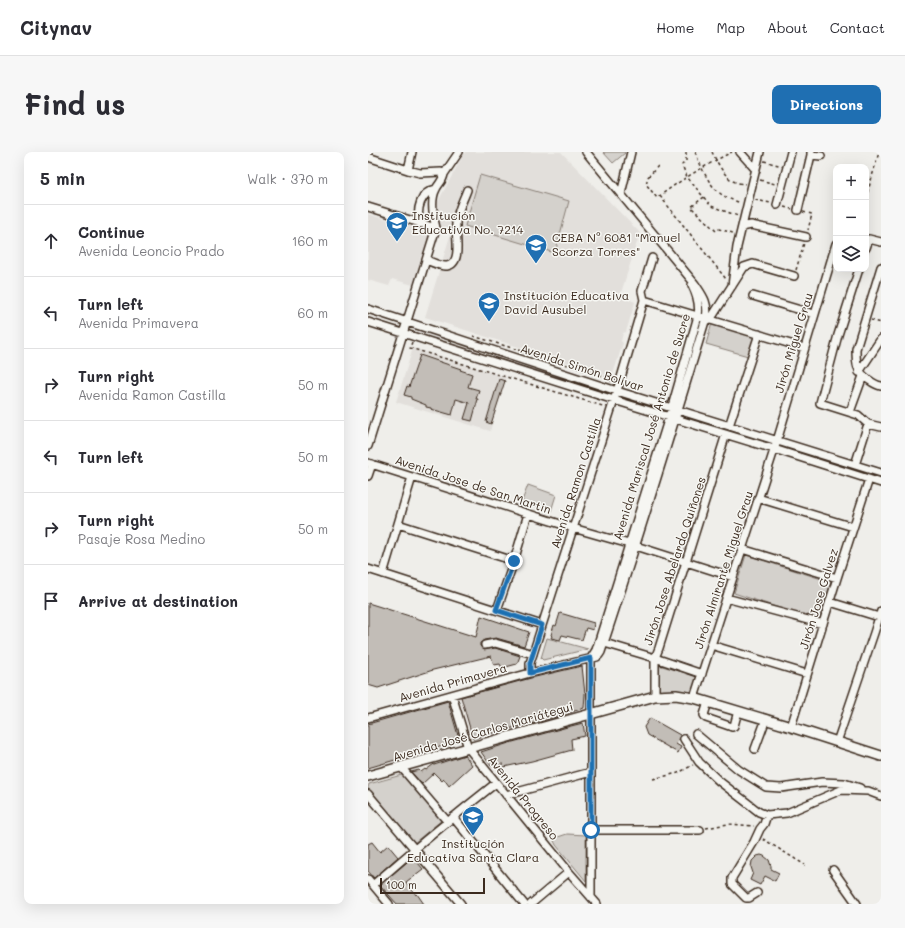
<!DOCTYPE html>
<meta charset="utf-8">
<style>
body{margin:0;font-family:Mali,sans-serif;background:#f7f7f7;color:#2b2b33}
.controls{position:absolute;right:12px;top:12px;display:grid;overflow:hidden;border-radius:8px;box-shadow:0 4px 16px #0002}
.controls button{width:36px;height:36px;display:grid;place-items:center;padding:0;border:0;border-bottom:1px solid #e1e1e2;background:#fff;color:#2b2b33;font:20px sans-serif}
.scale{position:absolute;left:12px;bottom:10px;width:105px;box-sizing:border-box;padding-left:4px;border:2px solid #3b2a1e;border-top:0;font-size:11px;line-height:14px;white-space:nowrap;color:#3b2a1e;-webkit-text-stroke:3px #f6f6f2;paint-order:stroke}
.stop{position:absolute;width:12px;height:12px;margin:-9px;border:3px solid #1f6fb2;border-radius:50%;background:#fff}
.stop.end{background:#1f6fb2;border-color:#fff;box-shadow:0 1px 4px #0008}
.list{margin:0;padding:0;list-style:none}
h2{display:flex;justify-content:space-between;align-items:center;height:52px;margin:0;padding:0 16px;font-size:17px}
h2 small{font-size:13px;font-weight:400;color:#7c7c81}
.list li{display:grid;grid-template-columns:26px 1fr auto;gap:12px;align-items:center;box-sizing:border-box;height:72px;padding:0 16px;border-top:1px solid #e1e1e2}
.list b{display:block;font-size:15px;white-space:nowrap}
.list p{margin:0;font-size:13px;white-space:nowrap;color:#7c7c81}
.list em{font-size:13px;font-style:normal;color:#7c7c81}
.icon{flex:none;width:22px;height:22px;fill:none;stroke:currentColor;stroke-width:2;stroke-linecap:round;stroke-linejoin:round}
.map{position:relative;flex:none;width:513px;height:752px;overflow:hidden;border-radius:8px}
header{display:flex;align-items:center;gap:24px;box-sizing:border-box;height:56px;padding:0 20px;background:#fff;border-bottom:1px solid #e1e1e2}
header strong{font-size:19px}
nav{display:flex;gap:22px;margin-inline-start:auto;font-size:14px}
.intro{display:flex;align-items:center;justify-content:space-between;box-sizing:border-box;height:96px;padding:0 24px}
h1{margin:0;font-size:28px}
.button{padding:10px 18px;border-radius:8px;background:#1f6fb2;color:#fff;font-size:14px;font-weight:700}
main{display:flex;gap:24px;padding:0 24px}
aside{flex:1;background:#fff;border-radius:8px;box-shadow:0 4px 16px #0002}
.map>svg:first-child{display:block}
</style>
<header>
<strong>Citynav</strong>
<nav><a>Home</a><a>Map</a><a>About</a><a>Contact</a></nav>
</header>
<div class="intro"><h1>Find us</h1><a class="button">Directions</a></div>
<main>
<aside>
<h2>5 min<small>Walk · 370 m</small></h2>
<ul class="list">
<li><svg class="icon" aria-label="ahead" viewBox="0 0 24 24"><path d="M12 20V5M6 11l6-6 6 6"/></svg><div><b>Continue</b><p>Avenida Leoncio Prado</p></div><em>160 m</em></li>
<li><svg class="icon" aria-label="left" viewBox="0 0 24 24"><path d="M17 20v-9H6M10 6l-5 5 5 5"/></svg><div><b>Turn left</b><p>Avenida Primavera</p></div><em>60 m</em></li>
<li><svg class="icon" aria-label="right" viewBox="0 0 24 24"><path d="M7 20v-9h11M14 6l5 5-5 5"/></svg><div><b>Turn right</b><p>Avenida Ramon Castilla</p></div><em>50 m</em></li>
<li><svg class="icon" aria-label="left" viewBox="0 0 24 24"><path d="M17 20v-9H6M10 6l-5 5 5 5"/></svg><div><b>Turn left</b></div><em>50 m</em></li>
<li><svg class="icon" aria-label="right" viewBox="0 0 24 24"><path d="M7 20v-9h11M14 6l5 5-5 5"/></svg><div><b>Turn right</b><p>Pasaje Rosa Medino</p></div><em>50 m</em></li>
<li><svg class="icon" aria-label="arrive" viewBox="0 0 24 24"><path d="M6 21V4h12l-3 4 3 4H6"/></svg><div><b>Arrive at destination</b></div></li>
</ul>
</aside>
<div class="map">
<svg width="513" height="752" viewBox="0 0 513 752">
<rect width="100%" height="100%" fill="#efeeea"/>
<filter id="ink" filterUnits="userSpaceOnUse"><feTurbulence type="fractalNoise" baseFrequency=".025" numOctaves="2"/><feDisplacementMap in="SourceGraphic" scale="8" xChannelSelector="R" yChannelSelector="G"/><feConvolveMatrix kernelMatrix="1 2 1 2 8 2 1 2 1" color-interpolation-filters="sRGB"/></filter>
<g filter="url(#ink)">
<!-- built -->
<path fill="#e2dfdb" d="M97,0H193L272,81L252,144L267,150L258,180L255,181L253,189L255,191L244,225L57,165L83,81L73,78L67,55Z
M0,62L62,80L55,103L53,104L52,110L45,133L24,127L21,134L0,128Z
M45,196L138,225L122,279L28,250Z"/>
<!-- green -->
<path fill="#d4d1cc" stroke="#887e75" d="M235,0H256L257,1L245,11Z
M112,23L201,49L187,101L97,74Z
M344,171L386,184L380,204L338,192Z
M160,333L188,343L183,359L154,349Z
M378,403L463,430L451,469L366,441Z
M179,486L220,497L175,508L173,506Z
M291,514H294L328,524L329,529L325,540H291L289,517Z
M37,622L75,667L46,691L0,636L1,632Z
M199,682L218,683V729L188,693L186,689L187,686Z"/>
<!-- building -->
<path fill="#c2bdb7" stroke="#3b2a1e" d="M52,203L93,217L92,218L104,222L100,235L111,238L108,247H110L104,269L96,267L101,251L88,247L84,263L63,257V256L58,255V253L43,247V245L36,243L39,234L41,235Z
M131,227L137,229L123,272L118,270Z
M0,451L108,485L113,464L161,480L156,494L128,486L116,488L112,491V494L116,498L127,496L152,504L149,512L134,516L132,512L126,513L123,504L65,518L10,536L0,533Z
M192,461L226,471L225,478L218,476L214,488L194,483L192,488L183,486L184,484L183,483L186,473L188,474Z
M214,514L217,542L216,556L172,570L135,578L105,587L93,545L163,526Z
M80,549L91,587L88,590L0,616V572Z
M282,566L312,583L308,592L313,595L310,601L279,583L276,575Z
M215,571L217,584L203,587L204,598L164,609L136,615L135,612L123,614L113,600L141,591L203,574Z
M97,603L104,613L81,634L76,627L74,629L66,621L54,632L43,620L51,618L53,620L57,617L58,618L66,612V613Z
M4,690L12,700L20,693L30,705L6,726L0,719V692Z
M393,703L396,704L401,708L403,714V717L411,721L407,729L397,724L392,733L382,728L385,721L383,715L384,709L389,704Z
M45,705L55,717L38,730L48,743L49,742L56,752H29L12,733Z"/>
<g fill="none" stroke-linecap="round" stroke-linejoin="round">
<!-- minor casing -->
<g stroke="#3b2a1e" stroke-width="10">
<path id="minor" d="M372,0L388,18
M443,0V3L453,4
M0,5L40,18L52,21L73,20L76,22C75,29 71,31 68,37C62,48 65,64 68,76L0,294
M40,18L44,0
M76,22L91,0
M253,42L263,0
M409,53L423,0
M0,55L68,76
M430,58L443,3
M52,72C48,58 52,40 68,37
M374,75L383,73L438,85
M498,96L501,87L513,90
M58,108C64,110 73,115 79,114C95,112 87,82 88,71C89,59 95,49 99,38
M513,115L488,197C488,212 488,219 501,228C505,231 508,233 513,234
M491,117L470,183L452,251L490,263L500,272L513,275
M364,134L369,95L392,0
M385,144L446,162
M276,148L436,196
M0,157L249,239L513,321
M342,168L376,115L385,112L426,124
M0,170L246,248L406,297L513,331
M491,220L513,187
M482,260L495,224
M361,274L391,182
M0,311L205,376L268,394L365,425
M487,313L500,272
M0,324L4,312
M390,346L485,375
M30,372L146,409
M374,397L469,426
M0,417L174,473
M15,422L44,325
M358,446L455,472
M462,450L511,465
M129,458L146,409L160,362
M233,490L287,506L334,522
M117,493L127,491L165,502
M343,493L439,522
M223,506L228,498L301,265L330,164C332,153 329,143 324,133
M162,521V511L249,239L276,148L274,139L284,106
M84,543L100,596L201,720L229,752
M287,544V506L291,496L358,282
M326,546L409,289L468,92
M340,550L336,563L338,566L364,575L366,574L370,559
M0,566L162,521L229,505L231,503L233,500C270,389 304,278 338,166C341,151 335,144 327,132L218,0
M423,575L469,426L501,327
M328,582L371,618L398,635L413,636L454,630L476,631L492,636
M316,587L331,610L351,629L391,660L399,663L419,661L473,638L500,639L513,644
M469,590L506,481L513,459
M387,597L398,567
M33,615L79,669
M0,642L93,752
M138,643L223,620
M85,665L156,752
M223,678H332
M465,718L489,752
M0,727L21,752
M5,733C45,698 86,664 128,631
M389,741L381,746H378L364,732V726L386,690L392,677L396,672L399,663
M223,745V506
M163,752L201,720"/>
</g>
<!-- major casing -->
<g stroke="#3b2a1e" stroke-width="12">
<path id="major" d="M0,624L287,544L308,543L326,546L423,575L513,604"/>
</g>
<!-- path -->
<path stroke="#3b2a1e" stroke-width="1.5" stroke-dasharray="3 3" stroke-linecap="butt" d="M318,0V9L314,13L319,25L343,54L370,64
M327,0C334,16 340,34 356,44C361,47 367,49 373,51
M344,0C349,10 356,24 365,29C369,31 374,32 378,32
M396,9L414,14
M290,14L280,25L278,32L289,46C312,28 338,13 364,0
M392,28L407,32
M292,44L358,127
M336,45L323,55L348,79L351,77L365,81
M498,46L511,0
M387,48L403,51
M416,55L424,57
M435,60L444,62L440,78
M428,118L436,91
M503,168L513,171
M105,184L242,226L243,229L244,230
M44,190L42,196L238,255
M285,627L310,621L325,613
M338,676L360,672L386,674
M395,687L437,713"/>
<!-- minor -->
<use href="#minor" stroke="#f6f6f2" stroke-width="7"/>
<!-- major -->
<use href="#major" stroke="#f6f6f2" stroke-width="9"/>
</g>
</g>
<g fill="none" stroke-linecap="round" stroke-linejoin="round" filter="url(#ink)">
<!-- route -->
<path stroke="#1f6fb2" stroke-width="5" d="M146,409L128,458L174,473L162,511V521L223,506V678"/>
</g>
<!-- icons -->
<defs>
<g id="school-pin" transform="scale(1.15)"><path d="M0 17L-7.5 6A9.5 9.5 0 1 1 7.5 6Z" fill="#1f6fb2" stroke="#f6f6f2"/><path d="M0-5L7-2L0 1L-7-2ZM-4 1L0 2.5L4 1V4Q0 6-4 4Z" fill="#fff"/></g>
</defs>
<g fill-rule="evenodd">
<use href="#school-pin" x="29" y="71"/>
<use href="#school-pin" x="168" y="93"/>
<use href="#school-pin" x="121" y="151"/>
<use href="#school-pin" x="105" y="665"/>
</g>
<g text-anchor="middle" stroke-width="3" stroke-linejoin="round" paint-order="stroke">
<!-- poi labels -->
<g font-size="12" fill="#3b2a1e" stroke="#f6f6f2" text-anchor="start">
<text x="44" y="68">Institución<tspan x="44" dy="14">Educativa No. 7214</tspan></text>
<text x="184" y="90">CEBA N° 6081 "Manuel<tspan x="184" dy="14">Scorza Torres"</tspan></text>
<text x="136" y="148">Institución Educativa<tspan x="136" dy="14">David Ausubel</tspan></text>
<text x="105" y="696" text-anchor="middle">Institución<tspan x="105" dy="14">Educativa Santa Clara</tspan></text>
</g>
<!-- street labels -->
<g font-size="12" fill="#3b2a1e" stroke="#f6f6f2">
<text transform="translate(426 191) rotate(-73)" y="4">Jirón Miguel Grau</text>
<text transform="translate(214 216) rotate(18)" y="4">Avenida Simón Bolívar</text>
<text transform="translate(284 275) rotate(-73)" y="4">Avenida Mariscal José Antonio de Sucre</text>
<text transform="translate(208 331) rotate(-72)" y="4">Avenida Ramon Castilla</text>
<text transform="translate(105 333) rotate(18)" y="4">Avenida Jose de San Martin</text>
<text transform="translate(307 409) rotate(-72)" y="4">Jirón Jose Abelardo Quiñones</text>
<text transform="translate(356 418) rotate(-72)" y="4">Jirón Almirante Miguel Grau</text>
<text transform="translate(451 447) rotate(-73)" y="4">Jirón Jose Galvez</text>
<text transform="translate(85 531) rotate(-16)" y="4">Avenida Primavera</text>
<text transform="translate(115 580) rotate(-16)" y="4">Avenida José Carlos Mariátegui</text>
<text transform="translate(155 646) rotate(51)" y="4">Avenida Progreso</text>
</g>
</g>
</svg>
<div class="controls">
<button>+</button>
<button>−</button>
<button><svg class="icon" aria-label="layers" viewBox="0 0 24 24"><path d="M12 4l9 5-9 5-9-5zM3 14l9 5 9-5"/></svg></button>
</div>
<div class="scale">100 m</div>
<div class="stop" style="left:223px;top:678px"></div>
<div class="stop end" style="left:146px;top:409px"></div>
</div>
</main>
